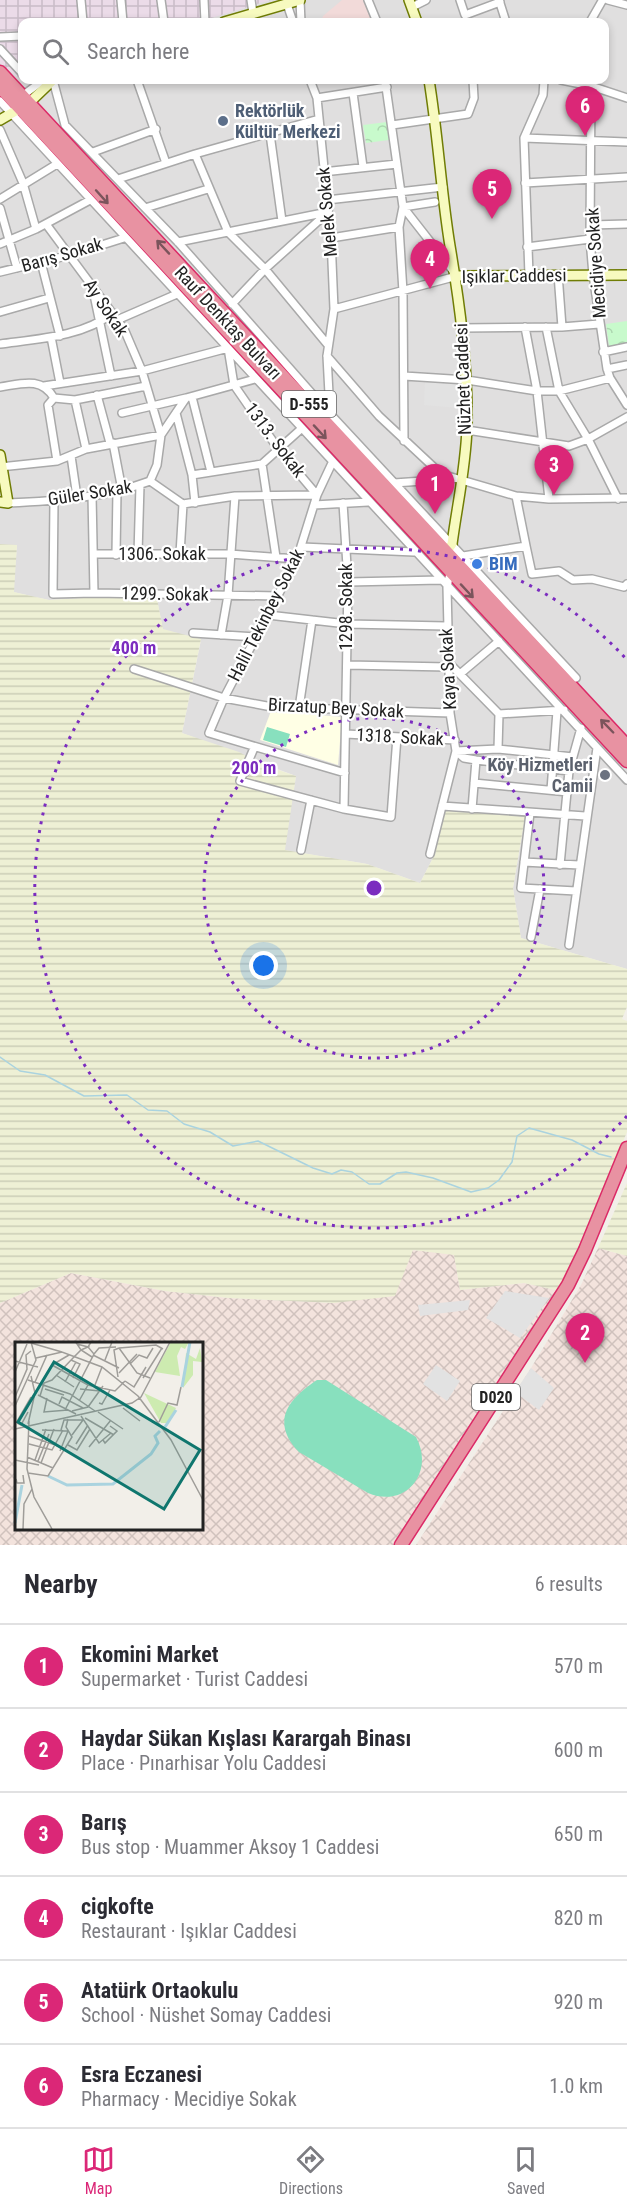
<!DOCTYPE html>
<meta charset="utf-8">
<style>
body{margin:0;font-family:"Roboto Condensed",sans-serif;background:#f2f2f3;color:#2b2b33}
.you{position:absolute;left:264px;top:966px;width:21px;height:21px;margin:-15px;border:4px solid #fff;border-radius:50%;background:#1a73e8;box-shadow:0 0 0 9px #1a73e833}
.badge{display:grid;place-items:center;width:39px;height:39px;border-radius:50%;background:#db2777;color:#fff;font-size:20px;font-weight:700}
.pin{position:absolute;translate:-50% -50px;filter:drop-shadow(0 2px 3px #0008)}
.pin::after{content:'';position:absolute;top:32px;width:21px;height:18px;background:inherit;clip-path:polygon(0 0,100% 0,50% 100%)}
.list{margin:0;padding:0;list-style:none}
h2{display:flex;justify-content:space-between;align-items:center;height:78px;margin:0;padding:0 24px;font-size:26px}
h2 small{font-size:20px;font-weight:400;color:#7c7c81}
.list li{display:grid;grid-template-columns:39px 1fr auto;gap:18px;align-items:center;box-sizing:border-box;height:84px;padding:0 24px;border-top:2px solid #e1e1e2}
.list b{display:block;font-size:22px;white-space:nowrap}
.list p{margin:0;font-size:20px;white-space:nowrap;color:#7c7c81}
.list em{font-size:20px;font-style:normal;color:#7c7c81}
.icon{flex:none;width:33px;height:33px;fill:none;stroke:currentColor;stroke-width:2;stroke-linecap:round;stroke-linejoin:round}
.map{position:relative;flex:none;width:627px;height:1545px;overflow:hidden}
.search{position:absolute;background:#fff;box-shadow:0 3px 9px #0003;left:18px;right:18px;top:18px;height:66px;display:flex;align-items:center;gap:15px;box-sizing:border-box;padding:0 21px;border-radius:12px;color:#7c7c81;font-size:22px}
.sheet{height:582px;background:#fff}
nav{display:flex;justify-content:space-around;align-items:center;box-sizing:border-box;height:84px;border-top:2px solid #e1e1e2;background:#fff;font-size:16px;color:#7c7c81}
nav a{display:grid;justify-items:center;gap:3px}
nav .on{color:#db2777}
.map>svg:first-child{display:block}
</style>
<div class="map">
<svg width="627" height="1545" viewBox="0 0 627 1545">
<defs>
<pattern id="industrial-grid" width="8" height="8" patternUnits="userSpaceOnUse" patternTransform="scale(1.5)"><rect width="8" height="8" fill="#ebdbe8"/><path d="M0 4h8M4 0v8" fill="none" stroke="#c9bcc7"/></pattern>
<pattern id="military-cross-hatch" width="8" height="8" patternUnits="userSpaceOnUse" patternTransform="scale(1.5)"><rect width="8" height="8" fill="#f3e3dd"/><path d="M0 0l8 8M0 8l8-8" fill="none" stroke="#d0c2bd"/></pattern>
<pattern id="farmland-rules" width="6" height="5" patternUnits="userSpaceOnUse" patternTransform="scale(1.5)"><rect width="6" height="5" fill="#eef0d5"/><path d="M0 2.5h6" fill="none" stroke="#ccceb7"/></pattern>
<pattern id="park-crowns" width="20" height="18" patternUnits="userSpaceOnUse" patternTransform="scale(1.5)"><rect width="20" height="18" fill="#c8facc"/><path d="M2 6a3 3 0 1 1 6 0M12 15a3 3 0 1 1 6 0" fill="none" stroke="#acd6af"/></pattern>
</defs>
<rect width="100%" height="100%" fill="#f2efe9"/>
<!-- residential -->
<path fill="#e0dfdf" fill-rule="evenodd" d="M0,0H627V969L521,938L513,888L525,818L442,819L435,854L420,883L367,864L284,850L296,776L182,733L201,640L163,630L156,594L49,600L13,592L17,545L0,544ZM22,22H604V80H22Z"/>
<!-- commercial -->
<path fill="#f2dad9" d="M342,0H363L374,22H321L323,16Z"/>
<!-- industrial -->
<path fill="url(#industrial-grid)" d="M0,0H271L198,22H22V80H38L25,83L0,63Z"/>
<!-- education -->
<path fill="#ffffe5" d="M271,711L342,717L338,765L260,740Z"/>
<!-- military -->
<path fill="url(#military-cross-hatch)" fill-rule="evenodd" d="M598,1248L627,1256V1545H416L531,1368L581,1285Z
M412,1250L454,1254L460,1290L524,1283L560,1291L395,1545H0V1303L71,1273L165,1291L229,1298L334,1303ZM16,1344H201V1528H16Z"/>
<!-- farmland -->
<path fill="url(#farmland-rules)" d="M0,544L17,545L14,592L49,600L156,594L163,629L201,639L182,733L239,752L261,764L296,776L285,850L367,864L420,883L435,854L445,806L525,817L513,888L521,938L627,969V1007L622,1019L627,1021V1132L560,1291L524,1283L460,1290L454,1255L413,1250L395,1296L334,1303L229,1298L165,1291L71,1273L0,1303Z
M627,1183V1256L598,1248Z"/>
<!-- park -->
<path fill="url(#park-crowns)" d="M387,122L389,140L366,143L363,125Z
M627,321V343L609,346L606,324Z"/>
<!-- pitch -->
<path fill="#88e0be" d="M267,727L290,734L286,747L263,740Z
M317,1380H326L416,1437C435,1472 406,1509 368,1493L299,1452C270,1422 288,1399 317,1380Z"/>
<!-- parking -->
<path fill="#e2e2e2" d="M438,189L440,207L411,211L409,193Z
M425,380L460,382V408L424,405Z
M505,1291L549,1298L520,1338L486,1318Z
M470,1300L468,1310L420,1316L418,1305Z
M436,1365L460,1381L447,1401L423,1384Z
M531,1368L554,1388L539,1410L515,1392Z"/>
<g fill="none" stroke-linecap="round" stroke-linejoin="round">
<!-- stream -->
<path stroke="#aad3df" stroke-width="1.5" d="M0,1057L20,1071L45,1075L84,1096L127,1095L148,1110L167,1111L184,1124L210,1132L233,1146L258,1141L313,1168L332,1174L341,1170L352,1172L369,1184H380L397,1173L406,1172L433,1178L471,1192L488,1188L499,1180L512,1162L517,1136L529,1128L572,1140L599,1154L611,1157"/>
<!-- street casing -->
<g stroke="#a9a9a9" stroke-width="10">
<path id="street" d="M81,0L83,22
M121,0L123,22
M161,0L164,22
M204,0L205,22
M251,0L253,13
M300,0L301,22
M368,0L377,22
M460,0L465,15L500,2
M499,0L506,22
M608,0L627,5
M287,4L293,22
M412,7L426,0
M590,22L602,1
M0,37L22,36
M0,49L22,73
M53,80L65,125L178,242L330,414L576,678
M137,80L166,163
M310,80L317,98L331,238L334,309L327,356L330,413
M561,80L591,86L627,98
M591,80L590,239L593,275L607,369L610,378L627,405
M353,93L363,167
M22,96L41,82L53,80
M317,98L387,87
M0,101L627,780
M319,119L195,154L228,232L265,269L328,345
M392,125L468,114L474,98L473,80
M0,130L23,183L36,229
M270,134L282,221
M524,138L627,142
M93,152L156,129
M323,172L397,164
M118,179L195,154
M525,183L627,177
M0,199L57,164
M327,200L443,187
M0,208L17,268
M145,208L208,189
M591,225L627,224
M399,227L403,207L435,202
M331,238L399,227L403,292L404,441
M178,242L328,212
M0,244L36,229L90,200
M527,247L590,239
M41,262L60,336
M0,272L70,255L124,238
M558,274L562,327
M529,275L524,138L543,95L544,80
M93,290L111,376
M232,304L265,269L326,214
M334,309L457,276L403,207L385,80
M0,312L49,298
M117,320L177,294
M525,327L537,391L549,499
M546,327L559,391L588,439L618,499
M462,328L562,327L599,324
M51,337L60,383
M0,344C37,339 82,337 113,313
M603,352L627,347
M327,356L379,416L441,474L516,496L549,499L627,498
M607,369L627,365
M404,376L467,380L537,391H559L610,378
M44,386L142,371L228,348L234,385L279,450L317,495
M0,387C21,384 41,376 54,398L75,400L146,386
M97,395L110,443
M192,397L211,472
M54,398L48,405L57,461
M75,400L86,449
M122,413L186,398
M176,413L192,475L195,503
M467,430L569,446L588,439L627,417
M113,443L122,490
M71,456L77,497
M332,463L317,495L297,559L224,698L209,733L345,773
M262,464L276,557
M0,467L57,461L86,449L161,435L142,371L124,329L46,224
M192,475L262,464L301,429
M150,481L183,504L235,496L317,495
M394,483L452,479
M92,495L94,593
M54,501L53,594L94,593L278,596
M8,503C55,501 105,498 150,481L157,465L161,435L186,398L255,379
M343,503L348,582L344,809
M314,505L368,502
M526,546L532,574L559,571L573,580L592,579L624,587L627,584
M302,547L414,552
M94,554H230L297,559
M138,554L140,485
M180,554L183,504
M116,555L117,491
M463,556L526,546L516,496
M348,582L441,580
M268,615L347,624L446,626
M193,633L257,637
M221,635L228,595L235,496
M447,661L499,714L564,710
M347,665L448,667
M134,669L224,698L272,707L450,713
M460,674L499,641
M299,708L312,620
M346,734L455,740
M254,748L240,781L344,809L391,817L397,737
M498,749L499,714
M456,751L498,749L573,757
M456,751L464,758L476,760L569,771
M474,783L568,792
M551,790L557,711
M442,806L585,816
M472,809L476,760
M530,813L521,888L576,891
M301,850L311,800
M430,854L456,751L450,713L447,587L450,573
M524,862L579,865
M560,865L569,771L581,728
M531,937L540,889
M569,945L597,748"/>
</g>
<!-- secondary casing -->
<g stroke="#707d05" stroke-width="12">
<path id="secondary" d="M409,0L417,22
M224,22L300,0
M429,80C438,135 441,191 450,246C460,306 468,366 467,427C466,466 457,506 452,544L446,552
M0,120L29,103L53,80
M457,276L627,275
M0,455L8,503L0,502"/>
</g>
<!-- highway casing -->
<g stroke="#dc2a67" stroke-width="15">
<path id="highway" d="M0,72L627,746
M0,87L627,761
M401,1545L568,1285L585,1250L627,1148"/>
</g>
<!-- street -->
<use href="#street" stroke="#fff" stroke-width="7"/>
<!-- secondary -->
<use href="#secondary" stroke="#f7fabf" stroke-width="9"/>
<!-- highway -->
<use href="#highway" stroke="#e892a2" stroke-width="12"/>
</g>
<!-- one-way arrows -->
<defs><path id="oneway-shaft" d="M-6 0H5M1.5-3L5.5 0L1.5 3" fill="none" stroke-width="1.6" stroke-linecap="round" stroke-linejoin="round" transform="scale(1.5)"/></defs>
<g stroke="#7b545c">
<use href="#oneway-shaft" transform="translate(102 197) rotate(48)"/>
<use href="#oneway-shaft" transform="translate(163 247) rotate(-133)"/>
<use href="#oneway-shaft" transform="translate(320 432) rotate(47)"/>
<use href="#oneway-shaft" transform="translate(467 591) rotate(47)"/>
<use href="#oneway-shaft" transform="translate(607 726) rotate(-134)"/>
</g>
<!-- distance rings -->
<g fill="none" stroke="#7b2cbf" stroke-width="3" stroke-dasharray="3 6">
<circle cx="374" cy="888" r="170"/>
<path d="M627 1116A340 340 0 1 1 627 660"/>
</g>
<!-- markers -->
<circle fill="#5c6f8a" stroke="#fff" stroke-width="2" cx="223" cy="121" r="6"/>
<circle fill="#3f7fe0" stroke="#fff" stroke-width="2" cx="477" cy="564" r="6"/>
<circle fill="#6b7280" stroke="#fff" stroke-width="2" cx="605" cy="775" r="6"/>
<g text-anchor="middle" stroke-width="4.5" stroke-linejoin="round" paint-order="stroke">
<!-- shield labels -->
<g fill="#fff" stroke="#646464" stroke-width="1.5">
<rect x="282" y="391" width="54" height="26" rx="4.5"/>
<rect x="472" y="1384" width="48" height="26" rx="4.5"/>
</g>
<g font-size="16" font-weight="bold" fill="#222">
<text x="309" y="410">D-555</text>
<text x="496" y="1403">D020</text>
</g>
<!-- service labels -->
<g font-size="18" font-weight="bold" fill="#4e5e75" stroke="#fff" text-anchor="start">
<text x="235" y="117">Rektörlük<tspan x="235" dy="21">Kültür Merkezi</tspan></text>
</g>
<!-- street labels -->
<g font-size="18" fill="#222" stroke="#fff">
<text transform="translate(327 212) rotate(-95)" y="6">Melek Sokak</text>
<text transform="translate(62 255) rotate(-16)" y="6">Barış Sokak</text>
<text transform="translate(596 263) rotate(-94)" y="6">Mecidiye Sokak</text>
<text transform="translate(514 276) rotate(-1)" y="6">Işıklar Caddesi</text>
<text transform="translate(106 308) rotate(56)" y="6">Ay Sokak</text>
<text transform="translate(228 323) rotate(47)" y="6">Rauf Denktaş Bulvarı</text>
<text transform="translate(463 379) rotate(-92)" y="6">Nüzhet Caddesi</text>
<text transform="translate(275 440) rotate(53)" y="6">1313. Sokak</text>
<text transform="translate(90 493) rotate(-9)" y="6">Güler Sokak</text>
<text x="162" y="560">1306. Sokak</text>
<text transform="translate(165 594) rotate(1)" y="6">1299. Sokak</text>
<text transform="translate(346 607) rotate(-90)" y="6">1298. Sokak</text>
<text transform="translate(266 615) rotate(-63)" y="6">Halil Tekinbey Sokak</text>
<text transform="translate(448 669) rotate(-93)" y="6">Kaya Sokak</text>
<text transform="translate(336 708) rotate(3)" y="6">Birzatup Bey Sokak</text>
<text transform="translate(400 737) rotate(3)" y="6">1318. Sokak</text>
</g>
<!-- shop labels -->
<g font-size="18" font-weight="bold" fill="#366cbe" stroke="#fff" text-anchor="start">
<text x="489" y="570">BIM</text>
</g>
<!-- worship labels -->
<g font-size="18" font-weight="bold" fill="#5b616d" stroke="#fff" text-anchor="end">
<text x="593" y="771">Köy Hizmetleri<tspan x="593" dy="21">Camii</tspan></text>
</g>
</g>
<!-- overview -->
<g transform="translate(15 1342)">
<rect width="188" height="188" fill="#f2efe9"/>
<path d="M156,0H174L170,7L166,5L162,14L165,34L140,30ZM185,6L187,20L178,19V33L168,46L171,11L181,17ZM129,51L161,66L150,87L152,81H146Z" fill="#cdebb0"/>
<path fill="none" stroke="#aad3df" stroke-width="3" d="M167,45L175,0M150,85L161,68M33,134L52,143L98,142L136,112L143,101L140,94L145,89M0,181L7,143"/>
<path fill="none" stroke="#9f9d99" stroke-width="1.5" d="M16,1L47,10M104,6L122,31L135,36M104,6L141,3L148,7M79,12L84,6L101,5M78,13L104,26M21,16L47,10L87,25L123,54M56,18L65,22L58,36M90,18L97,0M0,19L23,25M115,22L124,13L132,16L138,6M37,23L73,43L100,49L110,39M37,23L54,13M0,30L12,2M104,31L122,12M41,33L59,45M103,35L99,8L104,6M128,36L147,6M13,38L55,52L80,69M110,39L119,45L131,25M20,40L32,13M50,40L61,20M80,43L87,25M30,47L49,53M65,47L85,49M23,53L61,72M25,54L29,41L37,38L58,16L66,8L73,5L62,2L66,8L77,15M123,54L156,98L188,158M0,55L12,27L11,13L16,9M32,56L29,70L53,68M64,59L73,43M84,61L87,62L95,48M44,62L47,55L68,66M0,64L21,18L16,0M51,66L79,12L73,5L76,0M108,66L125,79M57,69L73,65L88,44M83,70L108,87M66,74L84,101L96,91M70,76L99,93M14,79L12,127L19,155L37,187M144,80L153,61L162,63L166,45M1,81L16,55M2,81L6,83L13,70M13,82L20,51L16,34M0,87L117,61L126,55L155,0M27,88L53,89L45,109M46,88L49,78H68M57,93L68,78M14,94L49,106M88,98L90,101L102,89L95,84M14,102L37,108L48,88M61,102L73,83M53,103L62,108L75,87M74,105L96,78M12,115L38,126M0,118L24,123M20,118L31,87M23,119L34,92M26,121L39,87M13,131L33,134L57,95L51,85L53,77M1,137L2,141H9L8,133M8,187L9,162L17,147"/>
<path fill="#0f766e" fill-opacity="0.15" stroke="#0f766e" stroke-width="3" d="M39,20L185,108L149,167L3,80Z"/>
<rect width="188" height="188" fill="none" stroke="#222" stroke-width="3"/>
</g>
<circle cx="374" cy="888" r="9" fill="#7b2cbf" stroke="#fff" stroke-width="3"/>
<g font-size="18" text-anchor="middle" font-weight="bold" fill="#7b2cbf" stroke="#fff" stroke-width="4.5" stroke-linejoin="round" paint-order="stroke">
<text x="134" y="654">400 m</text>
<text x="254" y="774">200 m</text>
</g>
</svg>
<div class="you"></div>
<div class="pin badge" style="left:435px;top:514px">1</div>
<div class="pin badge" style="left:585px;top:1363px">2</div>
<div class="pin badge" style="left:554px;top:495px">3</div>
<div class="pin badge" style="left:430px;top:289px">4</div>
<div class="pin badge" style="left:492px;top:219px">5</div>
<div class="pin badge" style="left:585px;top:136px">6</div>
<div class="search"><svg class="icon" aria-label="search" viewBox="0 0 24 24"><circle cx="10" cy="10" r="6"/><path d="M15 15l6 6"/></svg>Search here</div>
</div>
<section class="sheet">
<h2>Nearby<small>6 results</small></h2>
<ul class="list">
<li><span class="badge">1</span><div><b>Ekomini Market</b><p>Supermarket · Turist Caddesi</p></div><em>570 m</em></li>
<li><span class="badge">2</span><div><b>Haydar Sükan Kışlası Karargah Binası</b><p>Place · Pınarhisar Yolu Caddesi</p></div><em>600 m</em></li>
<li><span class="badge">3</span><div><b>Barış</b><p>Bus stop · Muammer Aksoy 1 Caddesi</p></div><em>650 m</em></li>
<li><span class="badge">4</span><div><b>cigkofte</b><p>Restaurant · Işıklar Caddesi</p></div><em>820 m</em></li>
<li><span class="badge">5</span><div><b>Atatürk Ortaokulu</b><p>School · Nüshet Somay Caddesi</p></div><em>920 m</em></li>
<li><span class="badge">6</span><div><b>Esra Eczanesi</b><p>Pharmacy · Mecidiye Sokak</p></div><em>1.0 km</em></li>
</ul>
</section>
<nav>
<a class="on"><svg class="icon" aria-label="map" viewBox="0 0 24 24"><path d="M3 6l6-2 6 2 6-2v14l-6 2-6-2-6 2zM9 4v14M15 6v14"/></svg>Map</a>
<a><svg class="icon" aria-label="directions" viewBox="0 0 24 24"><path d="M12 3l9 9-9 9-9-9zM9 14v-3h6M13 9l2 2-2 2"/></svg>Directions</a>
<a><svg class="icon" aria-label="saved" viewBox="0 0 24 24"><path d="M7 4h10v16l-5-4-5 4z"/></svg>Saved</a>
</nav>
